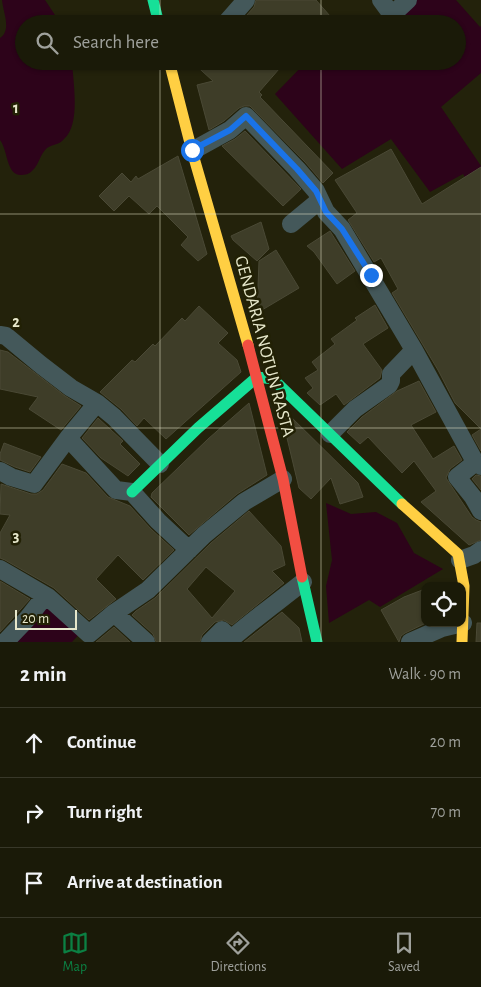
<!DOCTYPE html>
<meta charset="utf-8">
<style>
body{margin:0;font-family:"Alegreya Sans",sans-serif;background:#272716;color:#f1f3f6}
.controls{position:absolute;right:15px;bottom:15px;display:grid;overflow:hidden;border-radius:10px;box-shadow:0 1px 4px #0004}
.controls button{width:45px;height:45px;display:grid;place-items:center;padding:0;border:0;border-bottom:1px solid #383829;background:#1a1a08;color:#f1f3f6;font:25px sans-serif}
.scale{position:absolute;left:15px;bottom:12px;width:62px;box-sizing:border-box;padding-left:5px;border:2px solid #e6e7cb;border-top:0;font-size:14px;line-height:18px;white-space:nowrap;color:#e6e7cb;-webkit-text-stroke:4px #222105;paint-order:stroke}
.stop{position:absolute;width:15px;height:15px;margin:-11px;border:4px solid #1a73e8;border-radius:50%;background:#fff}
.stop.end{background:#1a73e8;border-color:#fff;box-shadow:0 1px 5px #0008}
.list{margin:0;padding:0;list-style:none}
h2{display:flex;justify-content:space-between;align-items:center;height:65px;margin:0;padding:0 20px;font-size:21px}
h2 small{font-size:16px;font-weight:400;color:#9fa19c}
.list li{display:grid;grid-template-columns:32px 1fr auto;gap:15px;align-items:center;box-sizing:border-box;height:70px;padding:0 20px;border-top:1px solid #383829}
.list b{display:block;font-size:19px;white-space:nowrap}
.list em{font-size:16px;font-style:normal;color:#9fa19c}
.icon{flex:none;width:28px;height:28px;fill:none;stroke:currentColor;stroke-width:2;stroke-linecap:round;stroke-linejoin:round}
.map{position:relative;flex:none;width:481px;height:642px;overflow:hidden}
.search{position:absolute;background:#1a1a08;box-shadow:0 1px 4px #0004;left:15px;right:15px;top:15px;height:55px;display:flex;align-items:center;gap:12px;box-sizing:border-box;padding:0 18px;border-radius:28px;color:#9fa19c;font-size:19px}
.sheet{height:275px;background:#1a1a08}
nav{display:flex;justify-content:space-around;align-items:center;box-sizing:border-box;height:70px;border-top:1px solid #383829;background:#1a1a08;font-size:14px;color:#9fa19c}
nav a{display:grid;justify-items:center;gap:2px}
nav .on{color:#0b8043}
.map>svg:first-child{display:block}
</style>
<div class="map">
<svg width="481" height="642" viewBox="0 0 481 642">
<rect width="100%" height="100%" fill="#23220b"/>
<!-- water -->
<path fill="#2d031a" d="M2,0H45L61,24H24V61H72C73,82 81,124 64,139C59,145 53,144 47,148C40,154 39,165 32,171C29,174 25,175 21,175C6,175 8,150 0,140V38C12,30 3,12 2,0Z
M415,0H456L480,27L481,26V73L441,107L481,166V203L463,174L430,192L391,139L342,169L275,94L307,61H457V24H389Z
M326,503L351,514L376,512L397,523L414,553L443,569L380,607L369,600L329,623L326,586L332,560Z
M48,601L82,631L72,642H15Z"/>
<!-- building -->
<path fill="#3e3d28" stroke="#4a4935" fill-rule="evenodd" d="M256,0H316L337,24H239L254,7Z
M191,61H286L259,92L262,95L260,97L333,173L323,183L305,162L250,106H244L239,108L224,121L209,130L197,85L213,81Z
M245,131L301,189L283,206L222,146L235,139Z
M391,149L422,204L481,167V451L472,435L481,429L455,403L438,370L392,293L398,289L381,258L374,262L348,220L357,213L335,180Z
M178,156L207,254L198,261L181,245L188,237L157,206L149,214L129,196L114,211L99,196L122,173L131,182L136,176L138,179Z
M261,222L269,249L257,261L233,240L231,236Z
M330,231L355,271L337,284L314,252L307,246Z
M276,250L299,288L257,313L259,261Z
M375,305L388,328L363,344L382,370L380,378L344,405L336,394L320,405L307,393L313,388L305,378L318,370L312,362L335,344L331,339L357,320L355,318Z
M199,306L228,333L218,343L237,360L241,372L166,439L144,418L137,426L121,409L100,392L132,360L135,362L153,344L155,346L182,318L185,321Z
M0,350L8,352L65,396L81,406L61,430L29,409L38,397L0,389Z
M419,381L436,412L411,425L433,459L454,446L462,460L450,469L446,478L472,517L476,520L481,522V540L469,545L421,502L436,491L414,461L402,473L368,437L360,444L347,432L362,417L397,391Z
M249,403L267,475L237,494L189,535L151,497L152,493L208,439Z
M284,410L358,483L363,497L340,504L331,478L311,499L299,488L281,413Z
M98,418L123,441L120,444L140,464L128,476L101,458L82,438Z
M4,443L41,457L30,472L15,467L0,460V454Z
M62,464L86,473L108,497L130,506L151,529L174,550L143,580L118,555L96,579L116,599L89,620L54,588L5,560L0,558V533L10,515L0,514L1,484L31,494H37L43,490Z
M476,475L481,476V490L472,479Z
M249,511L281,546L285,565L272,571L284,583L232,625L224,620L215,622L202,635L200,642H156L153,634L132,615L136,611L155,598L211,543ZM206,567L235,591L212,618L187,589Z
M0,581L30,599L0,632Z
M425,589V623H426L405,633L401,636L399,642L381,610L404,597Z
M282,612L299,628L302,642H244Z
M477,623H481V642H476Z
M114,627L130,642H96Z"/>
<g fill="none" stroke-linecap="round" stroke-linejoin="round">
<!-- street -->
<path stroke="#44585a" stroke-width="18" d="M381,0L392,15L408,0
M225,24L246,0
M192,151L230,130L246,116L297,169L316,191L326,212L342,229L414,350
M291,224L320,200
M0,335L6,336L41,365L71,388L97,403L114,417L160,464
M330,434L355,409L389,385L391,381V374L414,350L474,460L481,466
M68,438L116,490L132,492L158,521L189,550
M476,462L457,477L473,497L481,511
M0,471L11,477L34,484L68,438L97,403
M460,560L474,555L481,550
M0,569L48,597L89,634L114,613
M5,642L27,619L45,596
M146,642L114,613L148,590L204,535L244,502L283,479
M210,642L222,630L231,639C254,619 279,601 303,582
M410,642L442,628L463,623"/>
<!-- fast -->
<path stroke="#16e098" stroke-width="11" d="M153,0L159,24
M132,492L198,428L257,377L273,379L402,504
M302,577L317,642"/>
<!-- slow -->
<path stroke="#ffcf43" stroke-width="11" d="M169,61L192,151L248,345
M402,504L458,554L464,586L462,642"/>
<!-- jam -->
<path stroke="#f24e42" stroke-width="11" d="M248,345L283,479L302,577"/>
</g>
<g fill="none" stroke-linecap="round" stroke-linejoin="round">
<!-- route -->
<path stroke="#1a73e8" stroke-width="6" d="M192,150L230,130L246,116L297,169L316,191L326,212L342,229L371,275"/>
</g>
<!-- grid -->
<path fill="none" stroke="#e6e7cb" stroke-width="1" stroke-opacity="0.55" d="M160,0V24M321,0V24M160,61V642M321,61V642M0,214H481M0,428H481"/>
<g text-anchor="middle" stroke-width="5" stroke-linejoin="round" paint-order="stroke">
<!-- street labels -->
<g font-size="18" fill="#e6e7cb" stroke="#222105">
<text transform="translate(265 346) rotate(75)" y="6">GENDARIA NOTUN RASTA</text>
</g>
</g>
<g font-size="16" text-anchor="middle" font-weight="bold" fill="#e6e7cb" stroke="#222105" stroke-width="5" stroke-linejoin="round" paint-order="stroke">
<text x="16" y="113">1</text>
<text x="16" y="327">2</text>
<text x="16" y="541">3</text>
</g>
</svg>
<div class="controls">
<button><svg class="icon" aria-label="locate" viewBox="0 0 24 24"><circle cx="12" cy="12" r="6"/><path d="M12 2v4M12 18v4M2 12h4M18 12h4"/></svg></button>
</div>
<div class="scale">20 m</div>
<div class="stop" style="left:192px;top:150px"></div>
<div class="stop end" style="left:371px;top:275px"></div>
<div class="search"><svg class="icon" aria-label="search" viewBox="0 0 24 24"><circle cx="10" cy="10" r="6"/><path d="M15 15l6 6"/></svg>Search here</div>
</div>
<section class="sheet">
<h2>2 min<small>Walk · 90 m</small></h2>
<ul class="list">
<li><svg class="icon" aria-label="ahead" viewBox="0 0 24 24"><path d="M12 20V5M6 11l6-6 6 6"/></svg><div><b>Continue</b></div><em>20 m</em></li>
<li><svg class="icon" aria-label="right" viewBox="0 0 24 24"><path d="M7 20v-9h11M14 6l5 5-5 5"/></svg><div><b>Turn right</b></div><em>70 m</em></li>
<li><svg class="icon" aria-label="arrive" viewBox="0 0 24 24"><path d="M6 21V4h12l-3 4 3 4H6"/></svg><div><b>Arrive at destination</b></div></li>
</ul>
</section>
<nav>
<a class="on"><svg class="icon" aria-label="map" viewBox="0 0 24 24"><path d="M3 6l6-2 6 2 6-2v14l-6 2-6-2-6 2zM9 4v14M15 6v14"/></svg>Map</a>
<a><svg class="icon" aria-label="directions" viewBox="0 0 24 24"><path d="M12 3l9 9-9 9-9-9zM9 14v-3h6M13 9l2 2-2 2"/></svg>Directions</a>
<a><svg class="icon" aria-label="saved" viewBox="0 0 24 24"><path d="M7 4h10v16l-5-4-5 4z"/></svg>Saved</a>
</nav>
